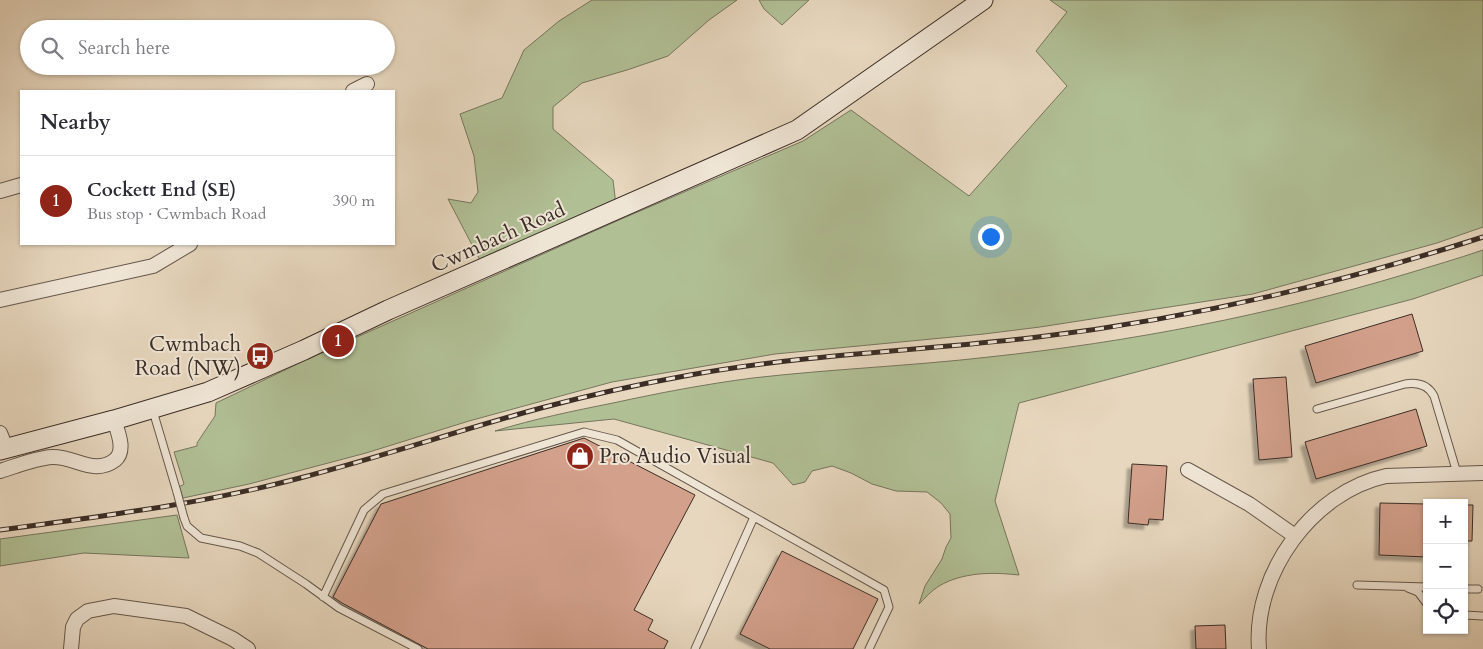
<!DOCTYPE html>
<meta charset="utf-8">
<style>
body{margin:0;font-family:Cardo,serif;background:#f2f2f3;color:#2b2b33}
.controls{position:absolute;right:15px;bottom:15px;display:grid;overflow:hidden;border-radius:0px;box-shadow:0 1px 4px #0004}
.controls button{width:45px;height:45px;display:grid;place-items:center;padding:0;border:0;border-bottom:1px solid #e1e1e2;background:#fff;color:#2b2b33;font:25px sans-serif}
.you{position:absolute;left:990px;top:236px;width:18px;height:18px;margin:-12px;border:4px solid #fff;border-radius:50%;background:#1a73e8;box-shadow:0 0 0 8px #1a73e833}
.badge{display:grid;place-items:center;width:32px;height:32px;border-radius:50%;background:#8f2418;color:#fff;font-size:16px;font-weight:700}
.pin{position:absolute;translate:-50% -50%;border:2px solid #fff;box-shadow:0 1px 5px #0006}
.list{margin:0;padding:0;list-style:none}
h2{display:flex;justify-content:space-between;align-items:center;height:65px;margin:0;padding:0 20px;font-size:21px}
h2 small{font-size:16px;font-weight:400;color:#7c7c81}
.list li{display:grid;grid-template-columns:32px 1fr auto;gap:15px;align-items:center;box-sizing:border-box;height:90px;padding:0 20px;border-top:1px solid #e1e1e2}
.list b{display:block;font-size:19px;white-space:nowrap}
.list p{margin:0;font-size:16px;white-space:nowrap;color:#7c7c81}
.list em{font-size:16px;font-style:normal;color:#7c7c81}
.icon{flex:none;width:28px;height:28px;fill:none;stroke:currentColor;stroke-width:2;stroke-linecap:round;stroke-linejoin:round}
.map{position:relative;flex:none;width:1483px;height:649px;overflow:hidden}
.search{position:absolute;background:#fff;box-shadow:0 1px 4px #0004;left:20px;top:20px;width:375px;height:55px;display:flex;align-items:center;gap:12px;box-sizing:border-box;padding:0 18px;border-radius:28px;color:#7c7c81;font-size:19px}
.panel{position:absolute;background:#fff;box-shadow:0 1px 4px #0004;left:20px;top:90px;width:375px;height:155px;border-radius:0px}
.map>svg:first-child{display:block}
</style>
<div class="map">
<svg width="1483" height="649" viewBox="0 0 1483 649">
<defs>
<filter id="shadow"><feDropShadow dx="-4.5" dy="4.5" stdDeviation="1" flood-color="#0004"/></filter>
</defs>
<rect width="100%" height="100%" fill="#e7d7be"/>
<filter id="stains"><feTurbulence type="fractalNoise" baseFrequency=".004" numOctaves="4"/><feColorMatrix values="0 0 0 0 .2 0 0 0 0 .09 0 0 0 0 .02 0 0 0 .5 -.17"/></filter>
<radialGradient id="worn" r=".72"><stop offset=".6" stop-color="#630" stop-opacity="0"/><stop offset="1" stop-color="#630" stop-opacity=".3"/></radialGradient>
<!-- green -->
<path fill="#b1bf95" stroke="#76765e" d="M592,0H737L709,20L668,56L627,70L582,83L553,107V129L613,180L616,205L482,264L448,199L471,203L478,192L474,156L460,114L502,98L524,50L559,21Z
M759,0H809L782,25L764,9Z
M1050,0H1483V227L1437,243L1253,294L1040,327L984,334L775,354L612,382L469,421L366,453L249,484L183,498L179,487L184,484L174,452L197,446V443L215,416L216,403L308,359L619,220L803,141L851,110L969,196L1067,86L1036,51L1067,12Z
M1483,250V275L1413,299L1019,403L995,501L1019,575C992,572 963,572 939,586C931,591 925,598 919,604L925,586L942,559L946,547L951,538L950,514L941,503L927,492L896,491L872,484L851,473L832,466L812,471L805,482L793,485L773,463L614,419L495,431C534,419 573,411 613,403C659,393 706,384 753,378C831,369 911,366 989,357C1130,342 1270,315 1406,274C1432,266 1457,259 1483,250Z
M177,515L189,558L84,553L0,566V539Z"/>
<!-- building -->
<path fill="#d3a08b" stroke="#3b2d26" filter="url(#shadow)" d="M1412,314L1423,351L1316,383L1305,346Z
M1286,377L1292,457L1259,460L1253,379Z
M1416,409L1427,446L1316,479L1305,442Z
M584,438L695,495L634,610L653,620L648,630L668,641L664,649H428L342,603L333,597L381,504Z
M1132,464L1167,466L1163,520L1149,519L1148,525L1128,523Z
M1380,503L1427,504V557L1379,555Z
M1464,505H1473L1472,541H1464Z
M782,551L878,599L853,649H770L740,634Z
M1225,625L1226,649H1196L1195,626Z"/>
<g fill="none" stroke-linecap="round" stroke-linejoin="round">
<!-- lane casing -->
<g stroke="#66584c" stroke-width="9">
<path id="lane" d="M1317,409L1405,384C1417,382 1428,385 1434,396L1457,473
M153,411L177,492
M184,518L187,526L201,538L240,546L258,553L306,584L339,608L418,649
M1357,585L1427,587
M1408,588L1418,592L1427,604
M1464,589H1478
M323,597L364,510L383,494L584,432L617,440L884,590L889,607L869,649
M1464,615L1483,616
M695,649L754,517"/>
</g>
<!-- street casing -->
<g stroke="#66584c" stroke-width="16">
<path id="street" d="M353,91L367,84
M0,191L21,185
M0,300L153,266L190,244
M0,433L6,448
M1188,470L1249,504L1295,536
M0,471C16,466 36,458 52,457C75,456 94,476 115,460C126,451 118,432 114,420
M71,649L73,627L77,619L88,611L114,606L186,616L233,639L248,649
M1259,649C1253,574 1312,492 1386,476L1483,473"/>
</g>
<!-- secondary casing -->
<g stroke="#3b2d26" stroke-width="21">
<path id="secondary" d="M0,450L114,420L208,392L304,350L388,310L797,130L983,0"/>
</g>
<!-- lane -->
<use href="#lane" stroke="#efe5d5" stroke-width="7"/>
<!-- street -->
<use href="#street" stroke="#efe5d5" stroke-width="14"/>
<!-- secondary -->
<use href="#secondary" stroke="#efe5d5" stroke-width="19"/>
<!-- rail casing -->
<g stroke="#3b2d26" stroke-width="5">
<path id="rail" d="M0,530C43,524 86,519 128,512C186,504 243,493 300,478C381,457 460,430 541,408C590,395 640,384 690,375C805,354 922,351 1038,337C1189,319 1338,284 1483,237"/>
</g>
<!-- rail -->
<use href="#rail" stroke="#efe5d5" stroke-width="3" stroke-dasharray="9" stroke-linecap="butt"/>
<!-- lane-bridge casing -->
<g stroke="#66584c" stroke-width="9" stroke-linecap="butt">
<path id="lane-bridge" d="M177,492L184,518"/>
</g>
<!-- lane-bridge -->
<use href="#lane-bridge" stroke="#efe5d5" stroke-width="7"/>
</g>
<!-- icons -->
<defs>
<g id="bus-disc" transform="scale(1.4375)"><circle r="9.5" fill="#8f2418" stroke="#efe5d5"/><path d="M-5-6H5V4H4V6H2V4H-2V6H-4V4H-5ZM-3.5-4V0h7V-4ZM-3.5 1.2v1.5H-2V1.2ZM2 1.2v1.5H3.5V1.2Z" fill="#fff"/></g>
<g id="shop-disc" transform="scale(1.4375)"><circle r="9.5" fill="#8f2418" stroke="#efe5d5"/><path d="M-5-2.5h2.3a2.7 3.5 0 0 1 5.4 0H5L5.5 6h-11ZM-1.5-2.5h3a1.5 2.3 0 0 0-3 0Z" fill="#fff"/></g>
</defs>
<g fill-rule="evenodd">
<use href="#bus-disc" x="260" y="356"/>
<use href="#shop-disc" x="580" y="456"/>
</g>
<g text-anchor="middle" stroke-width="4" stroke-linejoin="round" paint-order="stroke">
<!-- street labels -->
<g font-size="21" fill="#3b2d26" stroke="#efe5d5">
<text transform="translate(498 237) rotate(-24)" y="7">Cwmbach Road</text>
</g>
<!-- poi labels -->
<g font-size="21" fill="#3b2d26" stroke="#efe5d5" text-anchor="end">
<text x="241" y="351">Cwmbach<tspan x="241" dy="24">Road (NW)</tspan></text>
<text x="599" y="463" text-anchor="start">Pro Audio Visual</text>
</g>
</g>
<rect width="100%" height="100%" filter="url(#stains)"/>
<rect width="100%" height="100%" fill="url(#worn)"/>
</svg>
<div class="controls">
<button>+</button>
<button>−</button>
<button><svg class="icon" aria-label="locate" viewBox="0 0 24 24"><circle cx="12" cy="12" r="6"/><path d="M12 2v4M12 18v4M2 12h4M18 12h4"/></svg></button>
</div>
<div class="you"></div>
<div class="pin badge" style="left:338px;top:341px">1</div>
<div class="search"><svg class="icon" aria-label="search" viewBox="0 0 24 24"><circle cx="10" cy="10" r="6"/><path d="M15 15l6 6"/></svg>Search here</div>
<section class="panel">
<h2>Nearby<small></small></h2>
<ul class="list">
<li><span class="badge">1</span><div><b>Cockett End (SE)</b><p>Bus stop · Cwmbach Road</p></div><em>390 m</em></li>
</ul>
</section>
</div>
